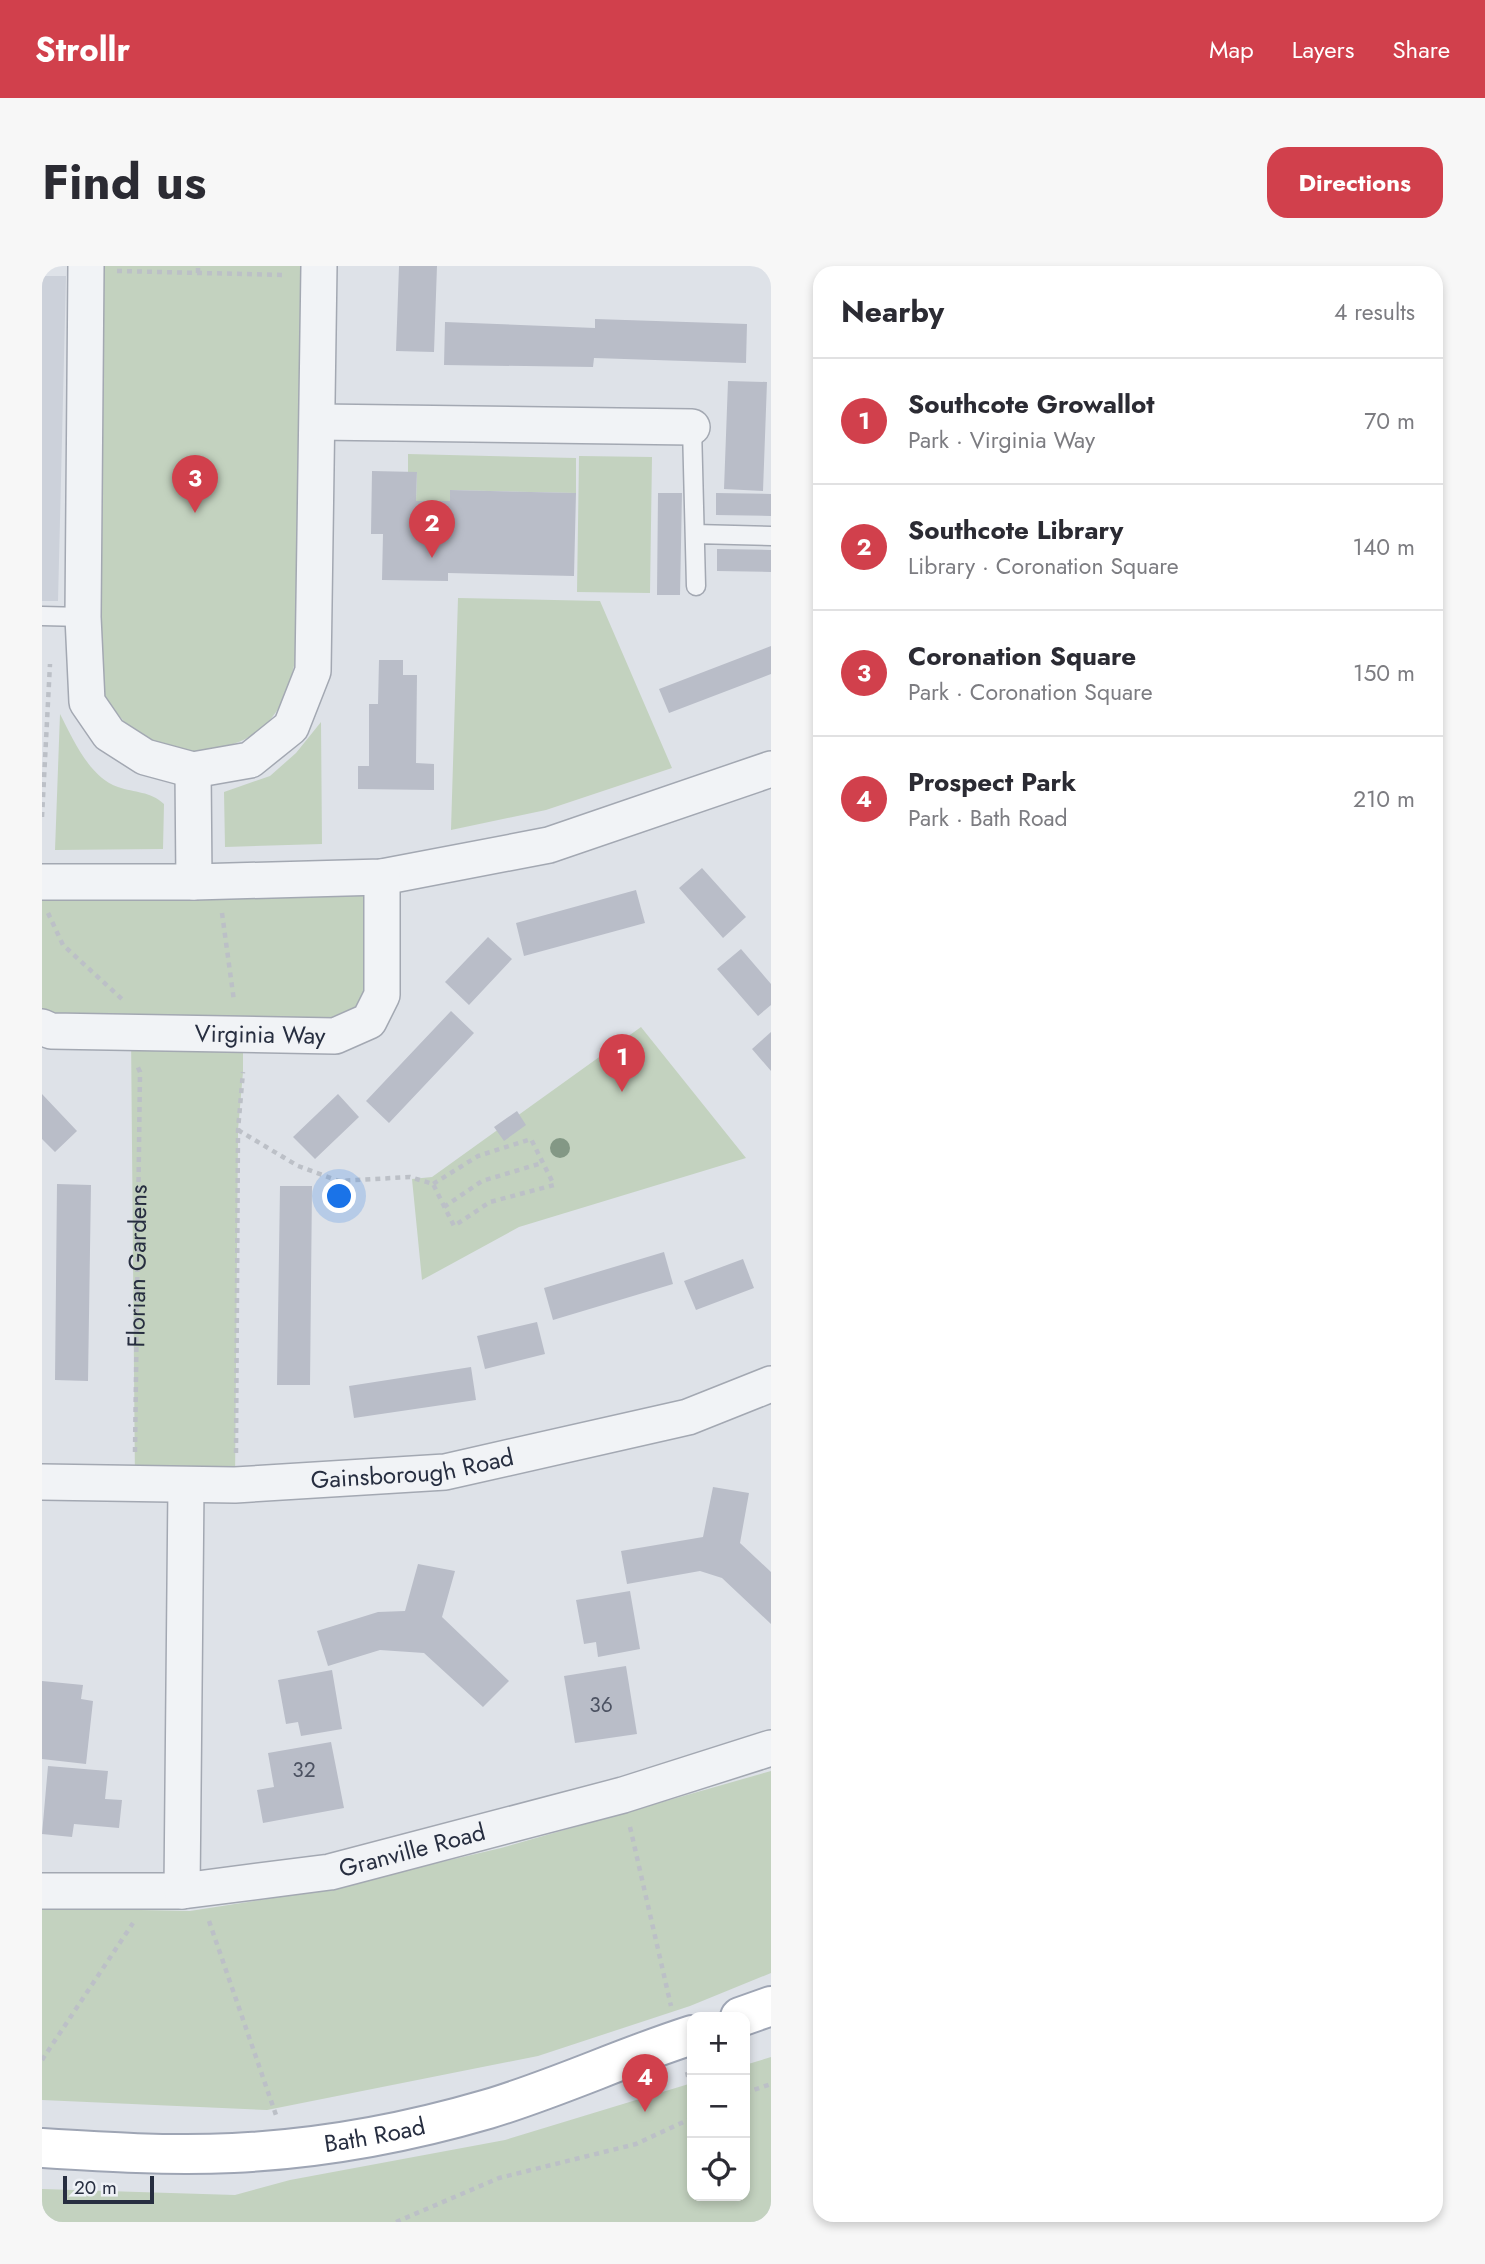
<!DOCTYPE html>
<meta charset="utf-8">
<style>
body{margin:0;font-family:Jost,sans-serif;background:#f7f7f7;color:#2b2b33}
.controls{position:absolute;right:21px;bottom:21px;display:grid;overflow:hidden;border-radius:14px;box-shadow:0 4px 10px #0003}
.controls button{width:63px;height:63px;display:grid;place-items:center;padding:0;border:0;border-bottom:2px solid #e1e1e2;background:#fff;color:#2b2b33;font:35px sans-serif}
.scale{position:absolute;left:21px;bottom:18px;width:91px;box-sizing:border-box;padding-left:7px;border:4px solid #272e40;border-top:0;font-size:19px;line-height:24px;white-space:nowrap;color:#272e40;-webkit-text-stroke:5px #eef1f6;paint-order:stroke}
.you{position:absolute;left:298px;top:931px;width:24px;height:24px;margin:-18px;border:5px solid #fff;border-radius:50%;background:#1a73e8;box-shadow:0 0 0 10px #1a73e833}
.badge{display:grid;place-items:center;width:46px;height:46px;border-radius:50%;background:#d1404c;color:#fff;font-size:23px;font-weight:700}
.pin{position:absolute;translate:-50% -58px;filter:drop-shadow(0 2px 4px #0008)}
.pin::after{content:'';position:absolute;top:37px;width:24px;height:21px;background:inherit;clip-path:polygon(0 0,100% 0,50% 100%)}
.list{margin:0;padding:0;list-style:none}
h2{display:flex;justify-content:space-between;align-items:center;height:91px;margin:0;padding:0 28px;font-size:30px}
h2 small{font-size:23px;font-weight:400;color:#7c7c81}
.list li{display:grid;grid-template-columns:46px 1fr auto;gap:21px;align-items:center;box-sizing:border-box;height:126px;padding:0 28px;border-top:2px solid #e1e1e2}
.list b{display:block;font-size:26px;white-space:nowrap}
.list p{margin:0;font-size:23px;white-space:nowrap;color:#7c7c81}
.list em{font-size:23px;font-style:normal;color:#7c7c81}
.icon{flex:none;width:38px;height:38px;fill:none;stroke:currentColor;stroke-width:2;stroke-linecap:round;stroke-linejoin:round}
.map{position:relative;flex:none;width:729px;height:1956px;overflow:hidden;border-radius:21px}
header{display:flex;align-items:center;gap:42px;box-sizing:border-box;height:98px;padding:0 35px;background:#d1404c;color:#fff}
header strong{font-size:33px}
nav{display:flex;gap:38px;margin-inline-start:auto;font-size:24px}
.intro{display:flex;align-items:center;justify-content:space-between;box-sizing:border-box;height:168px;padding:0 42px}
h1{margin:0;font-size:49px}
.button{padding:18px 32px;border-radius:21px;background:#d1404c;color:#fff;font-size:24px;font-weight:700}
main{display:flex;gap:42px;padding:0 42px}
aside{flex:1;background:#fff;border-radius:21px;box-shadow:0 4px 10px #0003}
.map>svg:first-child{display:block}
</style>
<header>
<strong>Strollr</strong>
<nav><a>Map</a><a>Layers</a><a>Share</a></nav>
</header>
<div class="intro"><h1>Find us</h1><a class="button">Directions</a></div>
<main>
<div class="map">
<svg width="729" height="1956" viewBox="0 0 729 1956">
<rect width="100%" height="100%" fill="#dee2e8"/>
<!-- built -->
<path fill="#ccd1da" d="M0,10H24L16,335H0Z"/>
<!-- green -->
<path fill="#c3d2bf" d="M55,0H259L254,389C245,446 221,477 162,485C148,487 128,486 114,480C91,470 75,448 61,428L52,202Z
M366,188L534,192V227L408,224V235H374L375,206H366Z
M537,190L610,191L608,327L535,326Z
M416,332L558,335L630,502L504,544L409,564Z
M18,448C31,473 47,511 76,521C93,527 108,525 122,538L121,583L13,584Z
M279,456L280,578L183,581L182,526L228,510L254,487Z
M340,611L327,755L201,769V806L196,864L193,1219L93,1217L89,767L0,761V616Z
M599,761L704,892L477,961L380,1014L370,913L390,911Z
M729,1505V1707L648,1740L496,1790L225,1844L0,1834V1642L148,1645L276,1625L459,1582Z
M729,1791V1956H0V1923L193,1929L248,1914L463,1874L650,1817V1930H703V1799Z"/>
<!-- building -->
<path fill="#b9bdc8" d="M357,0H395L392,86L354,85Z
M553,53L705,58L704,97L552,92L551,101L402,99L403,56L553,62Z
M686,115L725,116L721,225L682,223Z
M330,205L375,206L374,235H408V224L534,227L532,310L406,307V315L340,314L341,268H329Z
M616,227H640L638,329H615Z
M674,227L729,228V250L674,249Z
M675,283L729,284V306L675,305Z
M729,380V408L627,447L617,423Z
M337,394H361V409H375L374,497L392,498V524L316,523V500H327V438H336Z
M660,602L704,651L681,672L637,622Z
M594,624L603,657L482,690L474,657Z
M446,671L470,693L427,739L403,716Z
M699,683L729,718V739L716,750L675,703Z
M409,745L432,767L347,857L324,835Z
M729,766V805L710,783Z
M0,828L35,865L13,886L0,873Z
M296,828L317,851L273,893L251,871Z
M475,845L484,859L462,875L452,861Z
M15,918L49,919L46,1115L13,1114Z
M238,920H270L268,1119H235Z
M622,986L631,1018L511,1054L502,1022Z
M701,993L712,1022L654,1044L642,1015Z
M495,1056L503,1088L443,1103L435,1070Z
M429,1101L434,1134L312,1152L307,1120Z
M671,1221L707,1227L698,1277L729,1306V1358L680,1312L658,1305L585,1318L579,1285L661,1271Z
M376,1298L413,1305L400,1351L467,1415L441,1441L382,1387L338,1384L286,1400L275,1365L336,1346L363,1345Z
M588,1325L598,1383L556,1391L554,1376L542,1378L534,1334Z
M584,1400L595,1468L533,1477L522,1410Z
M290,1404L300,1463L259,1470L256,1456L244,1458L236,1414Z
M0,1415L41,1419L39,1433L51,1435L44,1498L0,1493Z
M289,1476L302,1542L221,1557L215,1524L232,1521L226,1487Z
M6,1500L66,1505L63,1533L80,1534L77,1562L32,1558L30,1571L0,1568Z"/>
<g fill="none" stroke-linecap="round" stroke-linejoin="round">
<!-- service casing -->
<g stroke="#a3a8b2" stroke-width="21">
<path id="service" d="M650,161L654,320
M653,268L729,270
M0,350L41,351"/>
</g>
<!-- minor casing -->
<g stroke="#a3a8b2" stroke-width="38">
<g id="minor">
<path d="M44,0L41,351L45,436L67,468L103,491L151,504L208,494L249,461L271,405L277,0"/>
<path d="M276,156L650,161"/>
<path d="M151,504L152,616"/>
<path d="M0,616H152L340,611L507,579L729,503"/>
<path id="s2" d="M0,761L9,765L293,770L327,755L340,729V611"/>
<path id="s3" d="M0,1216L193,1219L403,1206L646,1151L729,1118"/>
<path id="s4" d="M0,1625H140L288,1606L581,1529L729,1482"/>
<path d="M140,1625L144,1220"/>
</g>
</g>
<!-- primary casing -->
<g stroke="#9ea5b4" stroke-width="42">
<g id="primary">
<path d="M698,1751L729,1740"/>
<path id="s5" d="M0,1882C63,1886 127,1890 191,1887C276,1883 364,1867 446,1843C516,1822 581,1791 650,1769"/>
</g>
</g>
<!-- path -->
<g stroke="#bcc0c7" stroke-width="4.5" stroke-dasharray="5 5" stroke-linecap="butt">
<path d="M75,5L244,9"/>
<path d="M156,7V0"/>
<path d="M0,551L8,398"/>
<path d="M6,647L21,679L81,734"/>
<path d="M180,647L192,735"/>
<path d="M196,864L256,900L297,915L368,911L391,918L412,960L448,936L512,919L489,873L436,890L391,918"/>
<path d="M402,941L440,915L500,897"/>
<path id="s1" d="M93,1186L98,806L94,797"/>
<path d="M194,1187L196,864L201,806"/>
<path d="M588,1561L629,1740"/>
<path d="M167,1655L235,1852"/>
<path d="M0,1794L91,1657"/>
<path d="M645,1806L650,1828"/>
<path d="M703,1827L729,1818"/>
<path d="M354,1956L457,1912L594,1878L650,1852"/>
</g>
<!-- service -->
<use href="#service" stroke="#f1f3f6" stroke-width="18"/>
<!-- minor -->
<use href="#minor" stroke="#f1f3f6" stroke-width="35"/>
<!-- primary -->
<use href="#primary" stroke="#fff" stroke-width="38"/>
</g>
<!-- trees -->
<circle fill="#839885" cx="518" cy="882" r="10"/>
<g text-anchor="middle" stroke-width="6" stroke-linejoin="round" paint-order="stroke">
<!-- number labels -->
<g font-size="21" fill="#4c5262">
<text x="559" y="1446">36</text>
<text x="262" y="1511">32</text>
</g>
<!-- street labels -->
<g font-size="24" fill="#272e40" stroke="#eef1f6">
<text dy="8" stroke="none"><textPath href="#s2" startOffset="219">Virginia Way</textPath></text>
<text dy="8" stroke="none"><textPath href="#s1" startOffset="186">Florian Gardens</textPath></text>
<text dy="8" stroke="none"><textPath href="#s3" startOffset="371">Gainsborough Road</textPath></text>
<text dy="8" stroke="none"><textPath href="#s4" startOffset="374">Granville Road</textPath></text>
<text dy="8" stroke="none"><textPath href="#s5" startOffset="334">Bath Road</textPath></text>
</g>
</g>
</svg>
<div class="controls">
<button>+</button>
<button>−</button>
<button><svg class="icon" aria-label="locate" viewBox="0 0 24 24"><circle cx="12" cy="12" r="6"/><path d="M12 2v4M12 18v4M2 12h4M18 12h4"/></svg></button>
</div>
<div class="scale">20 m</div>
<div class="you"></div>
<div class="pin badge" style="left:580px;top:826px">1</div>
<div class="pin badge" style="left:390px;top:292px">2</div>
<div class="pin badge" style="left:153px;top:247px">3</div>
<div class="pin badge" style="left:603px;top:1846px">4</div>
</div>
<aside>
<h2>Nearby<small>4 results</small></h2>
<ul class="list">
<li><span class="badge">1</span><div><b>Southcote Growallot</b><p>Park · Virginia Way</p></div><em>70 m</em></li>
<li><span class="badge">2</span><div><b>Southcote Library</b><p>Library · Coronation Square</p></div><em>140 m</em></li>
<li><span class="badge">3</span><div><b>Coronation Square</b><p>Park · Coronation Square</p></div><em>150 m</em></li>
<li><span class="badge">4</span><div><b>Prospect Park</b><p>Park · Bath Road</p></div><em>210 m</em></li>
</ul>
</aside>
</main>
